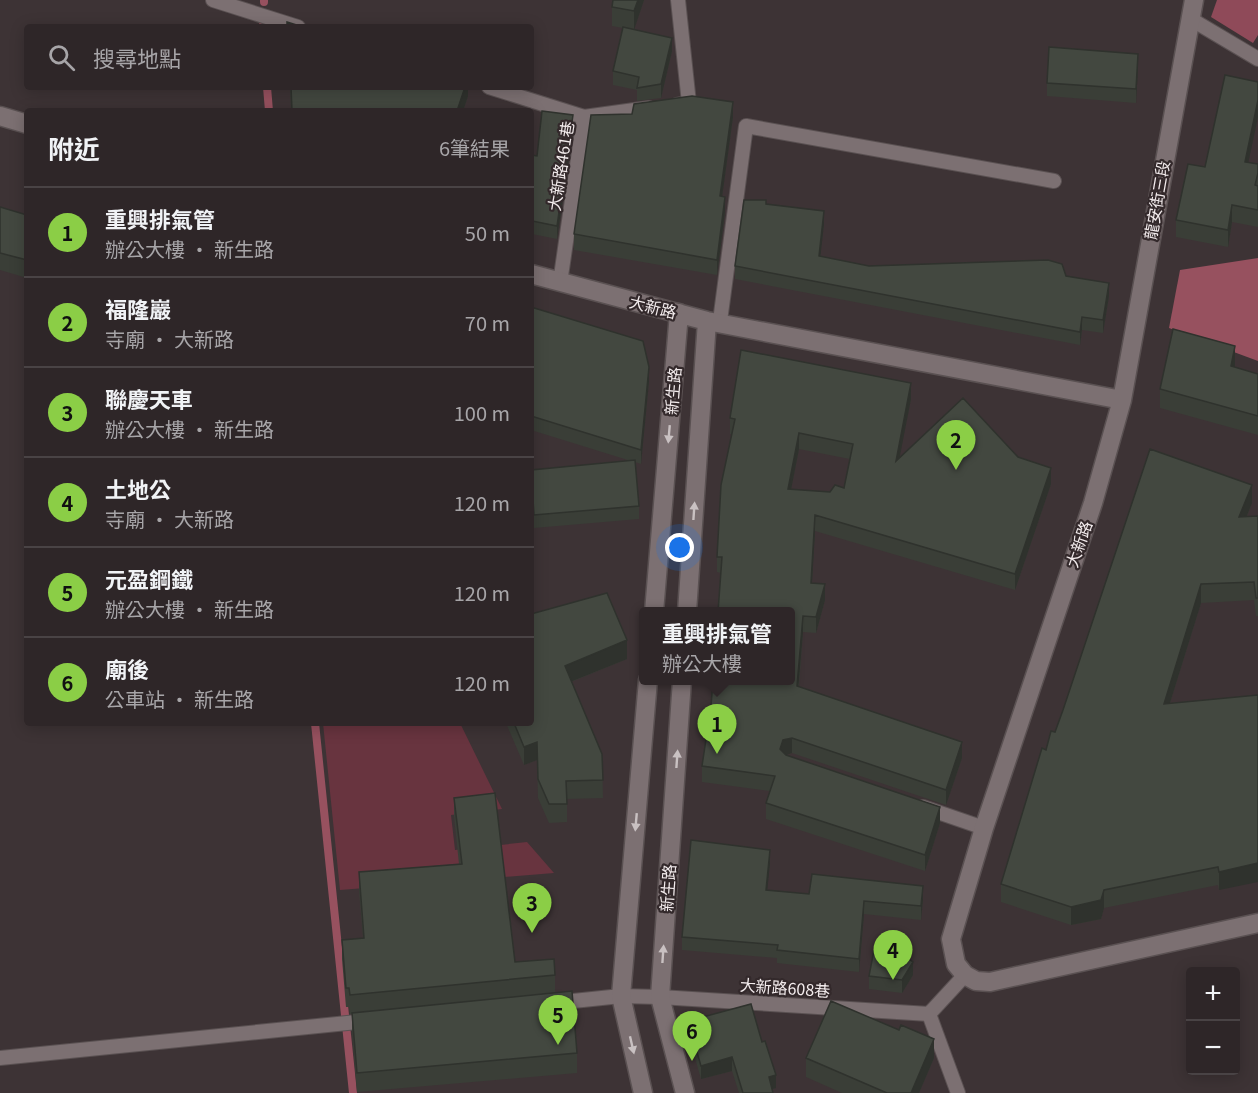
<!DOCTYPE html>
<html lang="zh-TW">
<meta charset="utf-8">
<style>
body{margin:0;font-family:Georgia,"Noto Sans TC",serif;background:#362e30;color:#f1f3f6}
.controls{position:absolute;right:18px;bottom:18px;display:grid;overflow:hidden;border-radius:6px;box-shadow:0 3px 15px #0003}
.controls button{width:54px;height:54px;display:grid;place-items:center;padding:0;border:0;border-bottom:2px solid #494345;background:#2e2628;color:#f1f3f6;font:30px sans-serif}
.you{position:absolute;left:680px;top:548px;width:21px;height:21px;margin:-15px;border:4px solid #fff;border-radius:50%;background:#1a73e8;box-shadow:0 0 0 9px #1a73e833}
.badge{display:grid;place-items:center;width:39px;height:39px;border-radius:50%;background:#8bce46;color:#111;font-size:20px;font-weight:700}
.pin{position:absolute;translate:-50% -50px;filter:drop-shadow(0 2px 3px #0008)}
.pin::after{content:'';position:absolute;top:32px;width:21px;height:18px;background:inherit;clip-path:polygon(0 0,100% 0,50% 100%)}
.popup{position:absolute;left:639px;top:607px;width:156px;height:78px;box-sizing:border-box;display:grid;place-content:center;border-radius:6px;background:#2e2628;filter:drop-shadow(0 2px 4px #0005);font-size:20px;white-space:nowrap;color:#a7a5a8}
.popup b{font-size:22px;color:#f1f3f6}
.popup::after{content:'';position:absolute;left:50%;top:100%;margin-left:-12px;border:12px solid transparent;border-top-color:#2e2628}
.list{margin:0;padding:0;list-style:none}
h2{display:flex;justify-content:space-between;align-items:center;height:78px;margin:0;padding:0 24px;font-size:26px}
h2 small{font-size:20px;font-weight:400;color:#a7a5a8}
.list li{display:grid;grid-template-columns:39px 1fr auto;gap:18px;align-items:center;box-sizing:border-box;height:90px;padding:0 24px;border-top:2px solid #494345}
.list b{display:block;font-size:22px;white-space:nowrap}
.list p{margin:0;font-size:20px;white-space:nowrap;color:#a7a5a8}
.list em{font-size:20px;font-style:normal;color:#a7a5a8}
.icon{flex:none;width:33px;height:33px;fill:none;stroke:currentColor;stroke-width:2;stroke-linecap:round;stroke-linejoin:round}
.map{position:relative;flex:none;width:1258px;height:1093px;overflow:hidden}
.search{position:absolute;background:#2e2628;box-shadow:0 3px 15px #0003;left:24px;top:24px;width:510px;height:66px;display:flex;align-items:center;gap:15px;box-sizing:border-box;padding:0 21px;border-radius:6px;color:#a7a5a8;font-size:22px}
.panel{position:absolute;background:#2e2628;box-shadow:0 3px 15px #0003;left:24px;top:108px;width:510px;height:618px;border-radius:6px}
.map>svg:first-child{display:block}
</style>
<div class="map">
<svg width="1258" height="1093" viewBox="0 0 1258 1093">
<rect width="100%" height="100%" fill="#3d3335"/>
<!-- green -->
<path fill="#68343f" d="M323,723H460L502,809L451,815L455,850L527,842L554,873L340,890Z"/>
<!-- forest -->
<path fill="#8f4a59" d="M1217,0H1258V35L1253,43L1211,17Z"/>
<!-- water -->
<path fill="#97515f" d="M1258,258V361L1169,328L1180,270Z"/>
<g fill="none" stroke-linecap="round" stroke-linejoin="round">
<!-- stream -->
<path stroke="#97515f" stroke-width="8" d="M264,0V2
M263,25V27
M267,87L269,111
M315,723L353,1093"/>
<!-- lane casing -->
<g stroke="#5a5152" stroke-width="16">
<path id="lane" d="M213,0L298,27
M1189,18L1258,59
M489,87L584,117L649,108
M677,105L689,103L678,0
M560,283L584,117
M720,321L746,126L1054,181
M923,807L984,828
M554,1003L621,996L660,997L929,1014L965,975
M929,1014L958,1093
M0,1058L367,1021"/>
</g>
<!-- secondary casing -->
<g stroke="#5a5152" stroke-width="21">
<path id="secondary" d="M1194,0L1122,400L1093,503L984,828L951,939L956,964L965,975L976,981L990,982L1258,923
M0,116L27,124
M531,274L707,321L1122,400
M654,612L679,313
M687,612L707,321
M682,680L660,997L685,1093
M643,1093L621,996L648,680"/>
</g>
<!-- lane -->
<use href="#lane" stroke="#7c7072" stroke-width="14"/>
<!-- secondary -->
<use href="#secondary" stroke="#7c7072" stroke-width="18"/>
</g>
<!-- wall -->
<path fill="#3a3e37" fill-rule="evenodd" d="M644,0L634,29L672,51L661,98L637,101V90L613,85V71L623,28L612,26V7Z
M1138,67L1136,103L1047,96V83Z
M1258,82V117L1248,162L1258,164V227L1232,222L1228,247L1176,237V220L1205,167Z
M290,87H468V96L463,111H291Z
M733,117L722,196L725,212L717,275L574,250V234Z
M573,128L557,239L532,234L531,155L537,156Z
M766,204L824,224L820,257L869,266L1066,276L1109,296L1103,333L1082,330L1080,345L735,279V266Z
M0,207L27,215V278L0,270Z
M531,307L649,381L641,464L635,462L639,506V519L534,528L531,491V470L631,461L531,430Z
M1235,367L1258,374V435L1160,408V389Z
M911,399L899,457H1018L1051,484L1015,590L815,531L812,583L825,600L816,633L803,632L799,687L962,758L946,805L792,753L786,755L940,823L925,871L766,819V803L770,791L702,782V766L711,706L721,573L717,572V557L732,434H730V418ZM799,449L850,459L844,488L830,492L791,489Z
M1252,503L1247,516H1258V616H1256L1254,600L1201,603L1170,703L1258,695L1219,890L1218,885L1104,908L1101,919L1071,925L1001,902V884L1046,750L1055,732Z
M531,614L627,659L571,682L602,754L603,798L567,799V822L549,823L538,798L537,760L524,765L506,723H531Z
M454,798L515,962L555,975V992L577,1053V1073L357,1092L352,1032V1014H350L349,1007H346L342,959V940L363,938L359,891V872L459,864L454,817Z
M770,863L767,890L809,894L923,899L921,920L864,914L859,972L777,963V958L682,950V937Z
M913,975L902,993L869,989V976Z
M688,1021L762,1042L776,1088L772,1089L773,1093H739L732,1071L701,1079L688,1034Z
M899,1030L934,1058L919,1093H842L806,1077V1058Z"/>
<!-- shaded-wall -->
<path fill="#2f322d" d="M638,0H644L634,30V11Z
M672,38V51L661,98V84Z
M1138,54V67L1136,103V89Z
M465,87H468V96L463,111H457Z
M1258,100V117L1245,178V162Z
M733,102V117L720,212V196Z
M573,115V128L557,239V226Z
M725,197V212L717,275V260Z
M1232,205V222L1228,247V230Z
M824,211V224L819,269V256Z
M1109,283V296L1103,333V320Z
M1082,317V330L1080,345V332Z
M1235,346V365L1231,385V366Z
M649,367V381L641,464V450Z
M911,383V399L896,476V461Z
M799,433V449L788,505V489Z
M1051,468V484L1015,590V574Z
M1252,485V503L1239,535V517Z
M815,515V531L811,599V583Z
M825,584V600L816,633V617Z
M1201,584V603L1164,722V704Z
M803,616V632L797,702V686Z
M627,640V659L565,684V666Z
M792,738V753L783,756L780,749L783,740Z
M537,742V760L524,765V747Z
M962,742V758L946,805V790Z
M940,807V823L925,871V855Z
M770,850V863L766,903V890Z
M1258,863V882L1219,890V872Z
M923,886V899L921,920V906Z
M1104,890V908L1101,919L1071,925V907Z
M864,901V914L859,972V959Z
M913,962V975L902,993V980Z
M934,1039V1058L919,1093H911Z
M732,1057V1071L701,1079V1066Z
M776,1075V1088L769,1090V1077Z"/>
<!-- building -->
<path fill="#434840" stroke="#2f322d" stroke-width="1.5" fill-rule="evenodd" d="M613,0H638L634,11L612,7Z
M287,22L303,27H287Z
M623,27L672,38L661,84L637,88L639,77L613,71Z
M1049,47L1138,54L1136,89L1047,83Z
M1225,75L1258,82V100L1245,162L1258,164V173L1255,185L1258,186V210L1232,205L1228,230L1176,220L1188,164L1205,167Z
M291,87H465L457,111H292Z
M692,96L733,102L720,196L725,197L717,260L574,234L591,115L632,114L634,104Z
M542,111L573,115L557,226L532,221L531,155L537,156Z
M744,200H766V204L824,211L819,256L869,266L1048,260L1062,264L1066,276L1109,283L1103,320L1082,317L1080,332L735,266Z
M0,207L27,215V260L0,253Z
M531,307L643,341L649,367L641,450L531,416Z
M1173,329L1235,346L1231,366L1258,374V416L1160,389Z
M741,350L911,383L896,461L963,398L1018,457L1051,468L1015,574L815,515L811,583L825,584L816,617L803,616L797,686L962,742L946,790L792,738L783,740L780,749L786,755L940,807L925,855L766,803L775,776L702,766L711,706L713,681H790V612H718L722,557H717L721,485L735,419L730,418ZM799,433L853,444L844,488L835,485L830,492L788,489Z
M1150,449L1252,485L1239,517L1258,516V598H1256L1254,582L1201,584L1164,704L1258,695V863L1219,872L1218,867L1104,890L1101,900L1071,907L1001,884L1042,748L1046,750L1051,731L1055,732L1063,710Z
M635,460L639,506L534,515L531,470Z
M607,593L627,640L565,666L602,754L603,780L566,781L567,804H549L538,779L537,742L524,747L514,723H531V614Z
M495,793L515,962L554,959L555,975L350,995L349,988H346L342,940L364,938L359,872L462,864L454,798Z
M691,840L770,850L766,890L809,894L812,874L923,886L921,906L864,901L859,959L777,950L778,945L682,937Z
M874,950L901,954L913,962L902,980L869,976Z
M572,991L577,1053L357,1073L352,1013Z
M831,1001L899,1030L901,1025L934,1039L911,1093H887L806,1058Z
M751,1004L762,1042L765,1041L776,1075L769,1077L773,1093H743L732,1057L701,1066L688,1021Z"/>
<!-- one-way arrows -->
<defs><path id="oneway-solid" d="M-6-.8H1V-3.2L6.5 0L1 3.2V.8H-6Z" transform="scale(1.5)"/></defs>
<g fill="#c9c1c2">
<use href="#oneway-solid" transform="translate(669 434) rotate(95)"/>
<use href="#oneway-solid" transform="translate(694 511) rotate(-86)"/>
<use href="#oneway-solid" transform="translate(677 759) rotate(-86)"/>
<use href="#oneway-solid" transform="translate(636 822) rotate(95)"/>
<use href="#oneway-solid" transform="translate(663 954) rotate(-86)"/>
<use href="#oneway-solid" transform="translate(632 1045) rotate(77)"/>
</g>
<g text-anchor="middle" stroke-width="4.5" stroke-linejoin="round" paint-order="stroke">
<!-- street labels -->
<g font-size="16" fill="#f3eced" stroke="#33292b">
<text transform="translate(561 166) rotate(-81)" y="6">大新路461巷</text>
<text transform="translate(1157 200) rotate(-80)" y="6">龍安街三段</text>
<text transform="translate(653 307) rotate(14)" y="6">大新路</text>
<text transform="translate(673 391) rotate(-85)" y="6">新生路</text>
<text transform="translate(1079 544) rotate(-71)" y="6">大新路</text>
<text transform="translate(668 888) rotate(-86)" y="6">新生路</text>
<text transform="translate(785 988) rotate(4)" y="6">大新路608巷</text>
</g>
</g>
</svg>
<div class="controls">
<button>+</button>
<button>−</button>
</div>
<div class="you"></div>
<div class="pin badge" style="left:717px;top:754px">1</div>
<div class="popup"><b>重興排氣管</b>辦公大樓</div>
<div class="pin badge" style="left:956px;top:470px">2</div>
<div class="pin badge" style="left:532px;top:933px">3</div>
<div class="pin badge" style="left:893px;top:980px">4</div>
<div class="pin badge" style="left:558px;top:1045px">5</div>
<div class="pin badge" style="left:692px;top:1061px">6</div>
<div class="search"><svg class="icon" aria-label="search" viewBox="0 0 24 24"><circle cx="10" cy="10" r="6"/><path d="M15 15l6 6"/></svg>搜尋地點</div>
<section class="panel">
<h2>附近<small>6筆結果</small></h2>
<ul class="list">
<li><span class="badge">1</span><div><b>重興排氣管</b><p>辦公大樓 · 新生路</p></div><em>50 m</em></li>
<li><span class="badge">2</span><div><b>福隆巖</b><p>寺廟 · 大新路</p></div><em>70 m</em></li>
<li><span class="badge">3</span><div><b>聯慶天車</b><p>辦公大樓 · 新生路</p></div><em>100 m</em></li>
<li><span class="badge">4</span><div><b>土地公</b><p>寺廟 · 大新路</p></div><em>120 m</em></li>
<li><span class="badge">5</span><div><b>元盈鋼鐵</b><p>辦公大樓 · 新生路</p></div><em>120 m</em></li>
<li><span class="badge">6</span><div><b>廟後</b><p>公車站 · 新生路</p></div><em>120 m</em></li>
</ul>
</section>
</div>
